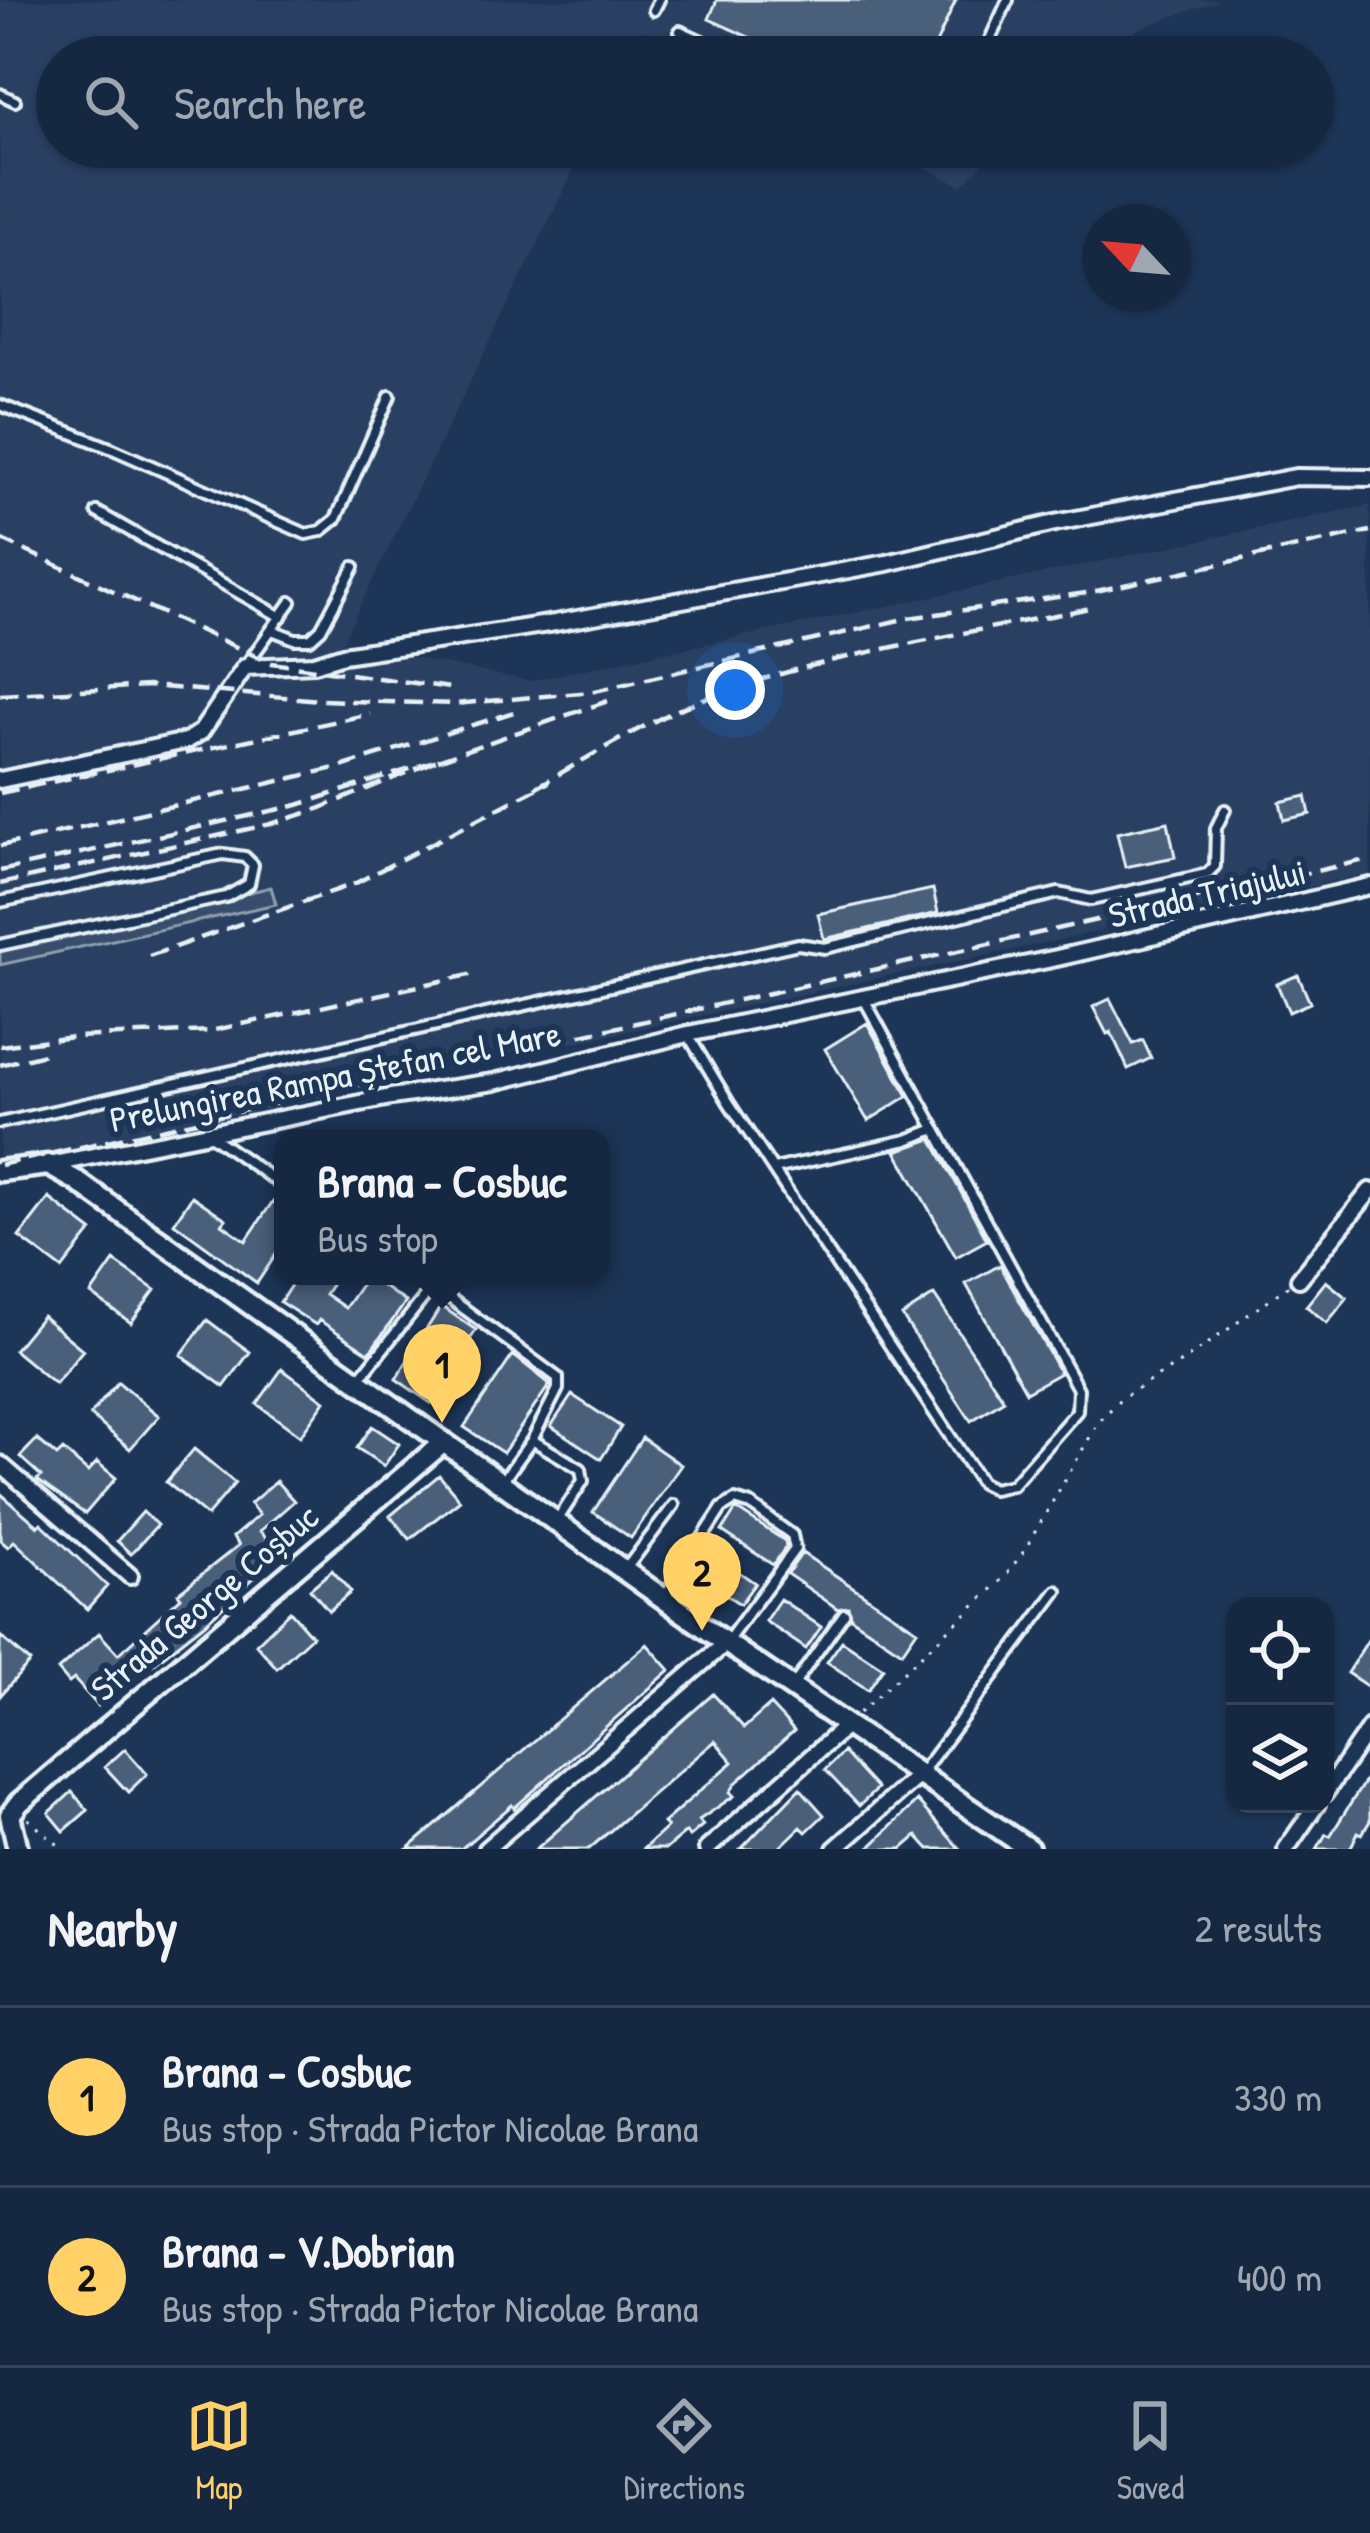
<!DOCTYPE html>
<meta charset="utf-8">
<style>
body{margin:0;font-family:"Patrick Hand",sans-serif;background:#1f3048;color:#f1f3f6}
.controls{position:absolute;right:36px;bottom:36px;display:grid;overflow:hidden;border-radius:24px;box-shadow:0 3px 9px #0004}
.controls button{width:108px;height:108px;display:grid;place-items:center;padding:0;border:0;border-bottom:3px solid #35445a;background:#162841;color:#f1f3f6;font:60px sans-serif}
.compass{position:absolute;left:1082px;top:204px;width:108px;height:108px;border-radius:50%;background:#162841;box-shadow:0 3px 9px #0004;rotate:296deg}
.you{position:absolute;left:735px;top:690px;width:42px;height:42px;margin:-30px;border:9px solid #fff;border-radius:50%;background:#1a73e8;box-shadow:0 0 0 18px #1a73e833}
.badge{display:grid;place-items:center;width:78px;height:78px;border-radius:50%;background:#ffd166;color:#111;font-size:39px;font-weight:700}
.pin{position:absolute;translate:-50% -99px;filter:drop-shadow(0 3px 6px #0008)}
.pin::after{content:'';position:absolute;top:63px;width:42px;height:36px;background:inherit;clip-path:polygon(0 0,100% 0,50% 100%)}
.popup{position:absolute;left:274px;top:1129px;width:336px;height:156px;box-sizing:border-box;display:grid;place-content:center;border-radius:24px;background:#162841;filter:drop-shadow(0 3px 9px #0005);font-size:39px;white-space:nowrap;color:#9ea6b1}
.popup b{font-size:45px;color:#f1f3f6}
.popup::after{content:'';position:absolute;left:50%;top:100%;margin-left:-24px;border:24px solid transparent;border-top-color:#162841}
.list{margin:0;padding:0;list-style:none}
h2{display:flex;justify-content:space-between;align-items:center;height:156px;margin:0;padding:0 48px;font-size:51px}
h2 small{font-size:39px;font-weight:400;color:#9ea6b1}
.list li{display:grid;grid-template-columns:78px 1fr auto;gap:36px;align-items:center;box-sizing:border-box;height:180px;padding:0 48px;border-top:3px solid #35445a}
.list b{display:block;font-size:45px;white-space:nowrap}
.list p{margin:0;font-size:39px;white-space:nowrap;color:#9ea6b1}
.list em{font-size:39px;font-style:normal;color:#9ea6b1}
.icon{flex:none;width:66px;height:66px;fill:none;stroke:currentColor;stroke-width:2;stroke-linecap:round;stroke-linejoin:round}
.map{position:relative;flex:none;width:1370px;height:1849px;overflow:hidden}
.search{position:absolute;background:#162841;box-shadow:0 3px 9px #0004;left:36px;right:36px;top:36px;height:132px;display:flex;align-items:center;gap:30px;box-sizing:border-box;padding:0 42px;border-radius:66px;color:#9ea6b1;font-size:45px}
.sheet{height:516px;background:#162841}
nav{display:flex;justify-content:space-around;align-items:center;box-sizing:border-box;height:168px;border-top:3px solid #35445a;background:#162841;font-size:33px;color:#9ea6b1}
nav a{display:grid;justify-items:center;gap:6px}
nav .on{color:#ffd166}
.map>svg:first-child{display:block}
</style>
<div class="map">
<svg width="1370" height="1849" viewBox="0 0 1370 1849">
<rect width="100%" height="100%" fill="#1d3557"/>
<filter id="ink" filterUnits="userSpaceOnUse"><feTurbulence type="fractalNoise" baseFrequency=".00833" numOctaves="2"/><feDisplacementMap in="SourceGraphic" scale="24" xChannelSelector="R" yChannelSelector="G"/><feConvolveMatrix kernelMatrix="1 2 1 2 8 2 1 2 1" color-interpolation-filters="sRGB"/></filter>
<g filter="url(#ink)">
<!-- built -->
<path fill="#2a4162" d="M0,0H1219L1140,28L1100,57H698L643,31L629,57H57V147H585L342,643L529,681L1370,505V874L0,1164Z
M882,147H998L962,186Z"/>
<!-- green -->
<path fill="#374d6c" stroke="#909fb2" stroke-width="3" d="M271,887L276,904L0,965V952Z"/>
<!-- building -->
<path fill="#495e7a" stroke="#e8f1f8" stroke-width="3" d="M717,0H956L930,57H793L709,19Z
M1306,796L1310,814L1284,820L1280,802Z
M1168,822L1175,857L1125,867L1117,833Z
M933,889L938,913L824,939L818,914Z
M1298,975L1310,1003L1289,1012L1277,984Z
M1110,999L1133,1044L1143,1040L1151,1058L1128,1069L1111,1032L1107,1034L1093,1007Z
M867,1023L908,1096L868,1121L825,1049Z
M932,1139L987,1240L956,1257L896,1151Z
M192,1196L226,1219L222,1224L246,1241L273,1201L283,1208V1244L257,1283L174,1223Z
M49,1198L92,1231L62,1269L19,1237Z
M114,1261L155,1290L131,1323L91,1294Z
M1000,1265L1060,1373L1026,1392L966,1284Z
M297,1276H337L325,1294L345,1308L367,1276L406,1302L369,1353L319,1320L316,1325L280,1302Z
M1326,1281L1347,1298L1327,1323L1306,1306Z
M934,1295L1004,1400L971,1421L902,1316Z
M441,1306L476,1330L431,1403L396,1379Z
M42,1316L83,1350L55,1384L14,1350Z
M207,1320L250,1352L224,1387L181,1355Z
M513,1355L550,1384L503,1453L464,1427Z
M282,1369L325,1401L300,1436L257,1404Z
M118,1382L159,1416L130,1449L90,1415Z
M572,1395L621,1427L601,1459L551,1426Z
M372,1426L399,1444L384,1466L357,1448Z
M642,1438L681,1465L631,1538L593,1512Z
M37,1439L57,1456L63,1450L88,1472L97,1462L116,1478L85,1514L37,1480L41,1476L20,1457Z
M194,1449L235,1483L207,1516L166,1482Z
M439,1475L460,1500L410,1539L390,1516Z
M276,1481L294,1501L260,1531L277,1551L255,1570L258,1574L204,1624L148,1668L145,1665L98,1706L74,1679L69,1683L58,1670L99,1633L118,1654L181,1597L178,1593L239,1545L233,1537L259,1515L250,1504Z
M0,1493L38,1526L41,1523L107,1586L87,1609L14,1541L8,1547L0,1540Z
M736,1509L785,1541L786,1547L773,1565L722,1531Z
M143,1512L157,1525L131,1554L117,1541Z
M802,1553L917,1630L902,1652L851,1618L848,1607L838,1609L787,1574Z
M714,1555L755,1583L740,1604L699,1577Z
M332,1570L351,1592L329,1611L310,1589Z
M780,1599L821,1627L806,1649L765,1621Z
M290,1611L312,1636L277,1668L256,1644Z
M0,1636L30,1662L0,1696Z
M1370,1637V1688L1347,1673Z
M842,1641L883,1668L868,1690L827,1662Z
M647,1644L670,1670L514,1808L512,1805L461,1849H408Z
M713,1694L744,1728L770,1705L794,1731L737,1782L730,1792L734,1796L699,1820L703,1825L689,1837L686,1832L666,1849H643L667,1827L663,1823L733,1762L715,1741L589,1849H536Z
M125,1749L147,1774L128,1792L105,1767Z
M843,1752L877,1789L859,1806L825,1770Z
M1370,1773V1821L1362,1834L1358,1832L1350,1849H1317L1326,1834L1330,1836Z
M800,1788L824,1815L806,1832L801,1827L778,1849H741Z
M72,1792L88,1810L64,1831L49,1813Z
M917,1801L960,1849H929L917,1836L902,1849H868Z"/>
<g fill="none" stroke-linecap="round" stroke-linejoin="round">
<!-- lane casing -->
<g stroke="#e8f1f8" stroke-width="16">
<path id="lane" d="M654,10L659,0
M680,31L738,57
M982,57L1008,0
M0,94L15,101
M0,405L113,449L306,534L321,531L336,519L390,396
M97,512L281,617
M272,630L295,639H310L321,629L354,567
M246,665L291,602
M0,902L223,854L245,857L253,865L249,884L226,897L0,945
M688,1035L729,1103L981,1483L993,1489L1012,1485L1077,1411L1078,1389L864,999
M0,1123L798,944L825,948L1059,893L1091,900L1207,874L1215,866L1216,828L1225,810
M210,1135L283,1186
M774,1169L907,1140L935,1129
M359,1379L426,1295L434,1291L444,1294L558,1378V1389L532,1440
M502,1482L532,1440L581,1469L583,1481L558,1519
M625,1570L674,1505
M664,1597L722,1508L735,1500L751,1505L792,1535L795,1549L726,1643
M793,1686L844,1614
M921,1773L1057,1591"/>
</g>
<!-- street casing -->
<g stroke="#e8f1f8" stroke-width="22">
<path id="street" d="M0,780L186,741L201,732L245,667L314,664L343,655L555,623L887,563L1055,523L1296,477L1370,478
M48,1165L391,1097L494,1082L688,1034L1057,958L1370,886
M1299,1279L1370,1191
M0,1464L130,1576
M1325,1793L1370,1727
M486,1849L726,1643
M707,1849L847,1725
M835,1849L920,1774
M1286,1849L1317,1804"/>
</g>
<!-- secondary casing -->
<g stroke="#e8f1f8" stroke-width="27">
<path id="secondary" d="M0,1171L48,1165L75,1180L726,1643L1029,1849
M18,1849L10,1815L19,1803L444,1442"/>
</g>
<!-- path -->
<path stroke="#e8f1f8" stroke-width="3" stroke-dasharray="3 9" stroke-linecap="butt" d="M859,1713L1003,1579L1024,1551L1098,1423L1120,1399L1188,1358L1288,1286
M28,1819L63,1849"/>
<!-- lane -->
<use href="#lane" stroke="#1d3557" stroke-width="8"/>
<!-- street -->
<use href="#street" stroke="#1d3557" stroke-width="14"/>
<!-- secondary -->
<use href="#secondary" stroke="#1d3557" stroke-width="18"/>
<!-- rail -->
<path stroke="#e8f1f8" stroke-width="4.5" stroke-dasharray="18 9" stroke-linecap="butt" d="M0,539L271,663L457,689
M0,695L148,686L320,700L454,704L591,692L908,618L1087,593L1370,531
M438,760L608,701
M535,788C596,753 663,711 731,689C847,651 971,633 1090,608
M0,793L370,714
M0,846L344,766L520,710
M0,871L298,805L438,760L316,810L271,824L0,884
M149,956L354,884L549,782
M0,1046L73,1037L210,1031L474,974
M0,1065L48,1053
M0,1165L1370,859"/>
</g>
</g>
<g text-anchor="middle" stroke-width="12" stroke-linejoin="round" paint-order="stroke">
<!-- street labels -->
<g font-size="36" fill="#e8f1f8" stroke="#1d3557">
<text transform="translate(1207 893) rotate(-13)" y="13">Strada Triajului</text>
<text transform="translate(335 1076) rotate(-11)" y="13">Prelungirea Rampa Ștefan cel Mare</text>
<text transform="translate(204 1602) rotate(-40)" y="13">Strada George Coșbuc</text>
</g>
</g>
</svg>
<div class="controls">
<button><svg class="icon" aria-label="locate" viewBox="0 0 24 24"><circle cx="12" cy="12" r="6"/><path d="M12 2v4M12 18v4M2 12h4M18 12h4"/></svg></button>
<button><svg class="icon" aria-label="layers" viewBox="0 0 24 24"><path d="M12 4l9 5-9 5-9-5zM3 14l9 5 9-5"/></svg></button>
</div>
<svg class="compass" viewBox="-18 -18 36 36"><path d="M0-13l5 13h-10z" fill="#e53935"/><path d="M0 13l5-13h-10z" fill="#9ea6b1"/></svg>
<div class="you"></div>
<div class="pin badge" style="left:442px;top:1423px">1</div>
<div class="popup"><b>Brana - Cosbuc</b>Bus stop</div>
<div class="pin badge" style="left:702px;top:1631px">2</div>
<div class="search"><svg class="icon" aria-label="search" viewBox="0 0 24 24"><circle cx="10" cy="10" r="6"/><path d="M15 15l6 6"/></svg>Search here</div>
</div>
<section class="sheet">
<h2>Nearby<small>2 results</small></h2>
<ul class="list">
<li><span class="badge">1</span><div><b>Brana - Cosbuc</b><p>Bus stop · Strada Pictor Nicolae Brana</p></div><em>330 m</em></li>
<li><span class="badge">2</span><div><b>Brana - V.Dobrian</b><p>Bus stop · Strada Pictor Nicolae Brana</p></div><em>400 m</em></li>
</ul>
</section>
<nav>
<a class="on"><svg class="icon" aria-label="map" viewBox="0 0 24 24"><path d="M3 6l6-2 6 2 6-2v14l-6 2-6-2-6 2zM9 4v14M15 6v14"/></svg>Map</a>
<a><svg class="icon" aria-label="directions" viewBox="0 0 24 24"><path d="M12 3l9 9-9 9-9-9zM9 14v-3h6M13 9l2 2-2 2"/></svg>Directions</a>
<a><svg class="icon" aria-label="saved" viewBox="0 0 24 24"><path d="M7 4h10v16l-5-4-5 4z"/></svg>Saved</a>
</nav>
